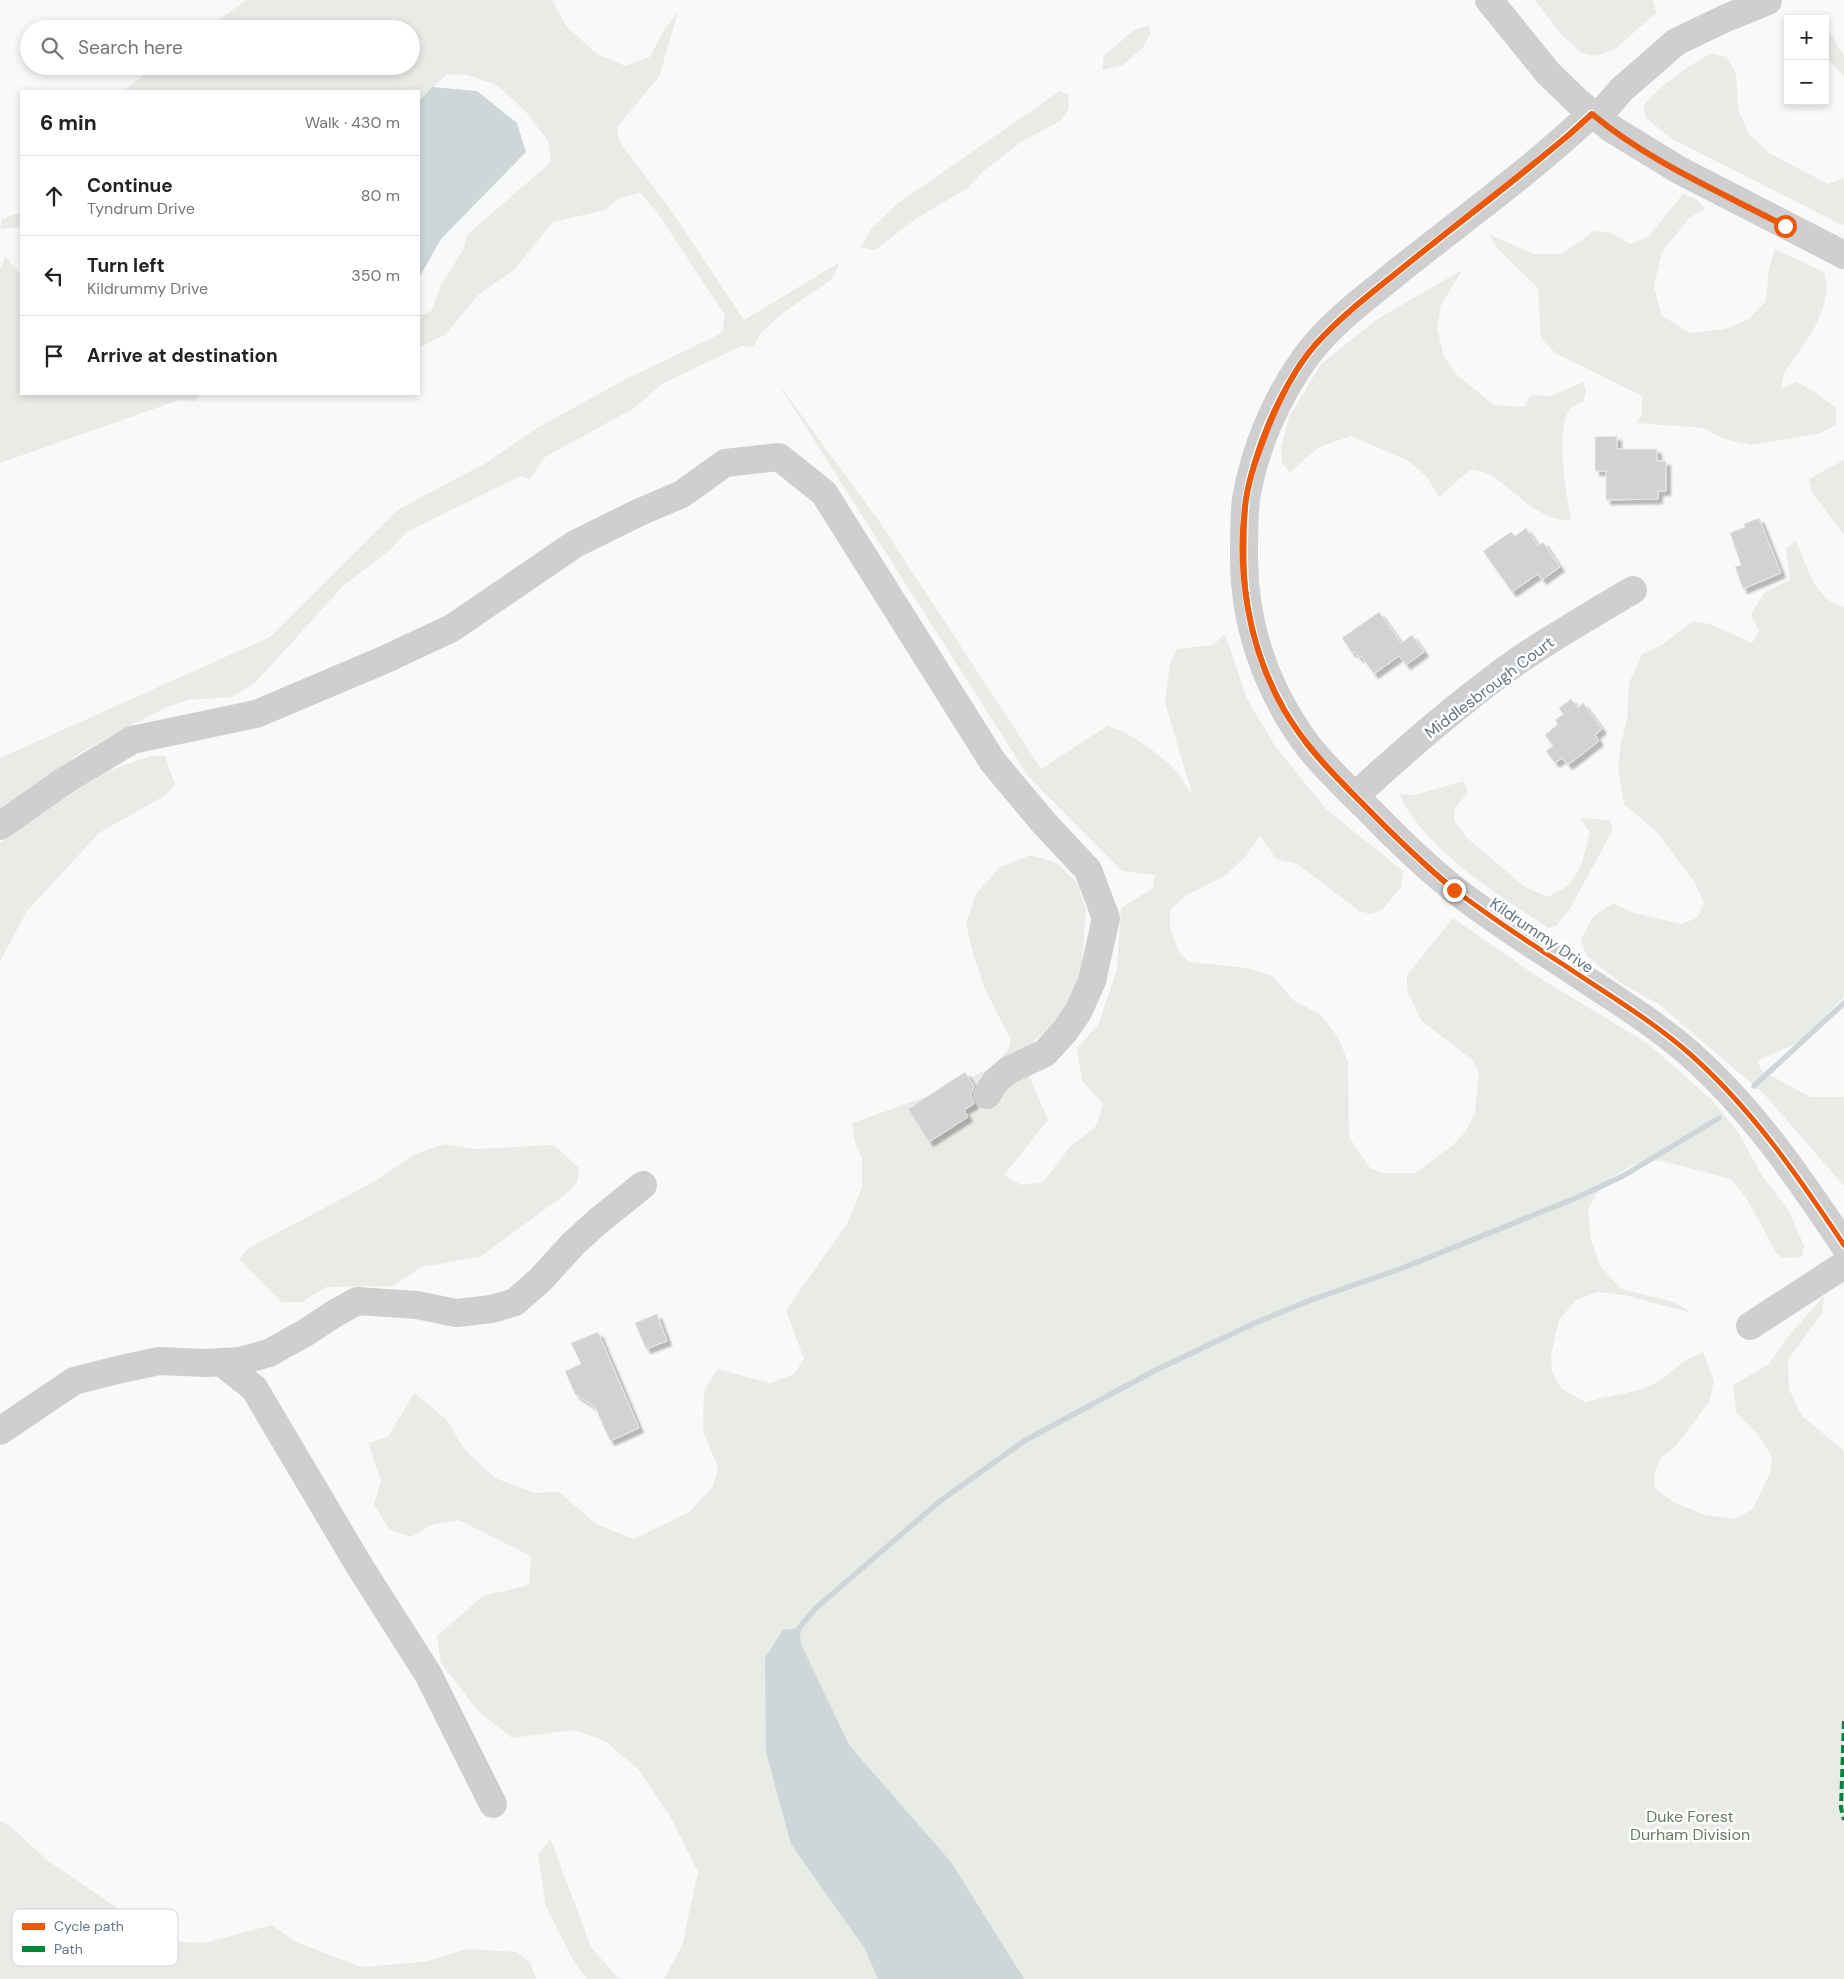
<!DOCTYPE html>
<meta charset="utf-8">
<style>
body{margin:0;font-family:"DM Sans",sans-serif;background:#f2f2f2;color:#222}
.controls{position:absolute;right:15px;top:15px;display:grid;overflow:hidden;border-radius:0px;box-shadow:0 2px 8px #0003}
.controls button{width:45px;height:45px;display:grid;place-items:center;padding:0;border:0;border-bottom:1px solid #e0e0e0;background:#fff;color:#222;font:25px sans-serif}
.stop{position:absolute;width:15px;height:15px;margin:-11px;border:4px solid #ea580c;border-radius:50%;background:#fff}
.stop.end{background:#ea580c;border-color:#fff;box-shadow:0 1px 5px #0008}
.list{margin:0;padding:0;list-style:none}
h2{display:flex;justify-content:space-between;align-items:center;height:65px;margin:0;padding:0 20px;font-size:21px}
h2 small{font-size:16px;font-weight:400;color:#767676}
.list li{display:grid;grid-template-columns:32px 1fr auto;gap:15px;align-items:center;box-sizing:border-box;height:80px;padding:0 20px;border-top:1px solid #e0e0e0}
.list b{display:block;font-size:19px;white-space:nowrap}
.list p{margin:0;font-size:16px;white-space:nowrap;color:#767676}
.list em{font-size:16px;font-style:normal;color:#767676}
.icon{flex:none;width:28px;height:28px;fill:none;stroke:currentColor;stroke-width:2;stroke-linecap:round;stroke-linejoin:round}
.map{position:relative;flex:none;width:1844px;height:1979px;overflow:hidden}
.search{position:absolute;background:#fff;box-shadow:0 2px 8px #0003;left:20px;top:20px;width:400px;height:55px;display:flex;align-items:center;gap:12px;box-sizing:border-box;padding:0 18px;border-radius:28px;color:#767676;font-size:19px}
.panel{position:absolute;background:#fff;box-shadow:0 2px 8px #0003;left:20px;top:90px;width:400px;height:305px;border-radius:0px}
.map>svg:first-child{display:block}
</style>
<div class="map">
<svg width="1844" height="1979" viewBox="0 0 1844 1979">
<defs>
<filter id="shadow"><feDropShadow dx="4.5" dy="4.5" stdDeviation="1" flood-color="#0004"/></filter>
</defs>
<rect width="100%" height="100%" fill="#f9f9f9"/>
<!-- green -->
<path fill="#e8ebe6" d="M246,0H552L566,26L597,54L625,66L650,57L665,28L678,12L659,77L617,127L619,141L671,210L744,320L840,262L832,279L780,315L760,334L754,347L741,346L662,384L634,408L545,457L530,479L520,476L407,532L390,550L344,585L255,683L232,697L188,700L165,708L116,733L75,756L41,788L0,820V758L270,637L399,509L486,463L537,428L622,381L722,333L725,315L657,212L640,193L620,198L605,210L553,222L514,270L478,295L445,335L419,347V316L431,311L441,285L464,248L467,235L551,162L548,141L527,113L497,85L468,75L447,74L419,102V91H124L155,66H411V29H206Z
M1535,0H1653L1656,13L1615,49L1595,56L1580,52L1561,34Z
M1149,26L1151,33L1143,47L1123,65L1102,70L1104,56L1135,29Z
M1825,29L1828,30L1844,56V76L1825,56Z
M1712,53L1727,57L1736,73L1738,109L1749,134L1769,153L1828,184L1844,178V226L1674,140L1646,118L1643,106C1661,84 1688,66 1712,53Z
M1060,91L1068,94L1069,109L1059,122L1024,140L983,171L968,188L917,218L875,250L861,247L872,228L897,204Z
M1683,194L1698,200L1705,209L1689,218L1662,252L1654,286L1661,315L1690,333L1725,329L1749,319L1766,301L1769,268L1775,249L1824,272L1827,287L1823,308L1813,331L1784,373L1781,389L1797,382L1818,394L1836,408V425L1818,434L1750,445L1722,438L1704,428L1637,423L1642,414V396L1555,353L1541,338L1538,288L1497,248L1489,234L1533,254H1562L1594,231L1611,233L1631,244L1648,237Z
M21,212V227L0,229L2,219Z
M5,256L21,275V394H199L196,401L179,400L0,463V270Z
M1462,270L1441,305L1437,329L1444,356L1456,374L1494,405L1524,407L1531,395L1551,396L1583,382L1586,391L1583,402C1580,403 1575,405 1572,407C1553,424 1567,497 1571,521C1531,517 1520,493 1490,475C1485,472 1477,470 1471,469L1439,497L1427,477L1407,460L1351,436L1319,447L1290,472L1282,463L1281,448L1289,417L1321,364L1376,320Z
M777,382L879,521L1041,769L1107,726C1128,731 1162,755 1176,771C1182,778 1186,787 1192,794L1165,702L1170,663L1177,649L1213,645L1225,634L1247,699L1275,746L1326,809L1403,871L1401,887L1382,910L1371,914L1359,911L1297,864L1276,859L1260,835L1246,856L1226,875L1185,896L1170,910V928L1179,952L1189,962L1247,968L1273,976L1293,1000L1321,1015L1339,1039L1348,1062L1349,1137L1370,1168L1382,1173H1415L1453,1145L1466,1131L1475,1113L1479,1072L1472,1060L1421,1020L1407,990V975L1453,918L1538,977L1647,1043L1712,1100L1738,1132L1761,1174L1790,1213L1804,1246L1802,1257L1782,1258L1775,1251L1747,1199L1731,1179L1659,1160L1635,1164L1613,1177L1595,1195L1588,1210L1591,1240L1600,1266L1621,1289L1674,1302L1692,1313L1624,1295L1597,1292L1576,1300L1559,1320L1551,1355L1552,1372L1561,1388L1585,1402L1639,1390L1660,1381L1684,1361L1703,1352L1714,1381L1709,1402L1675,1447L1661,1458L1654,1475L1655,1488L1675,1503L1705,1515L1735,1519L1753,1509L1770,1473L1772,1457L1758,1434L1736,1412L1733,1385L1769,1364L1785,1340L1824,1296L1822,1313L1788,1360L1789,1389L1802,1416L1844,1451V1979H664L682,1946L698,1872L670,1816L639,1770L605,1741L574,1730L512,1738L478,1711L441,1663L437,1636L483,1596L529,1585L531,1556L459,1520L431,1525L411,1537L389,1529L374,1504L381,1482L368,1443L388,1437L414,1393L446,1419L465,1450L495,1478L535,1493L559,1492L596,1524L634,1539L689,1512L713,1487L718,1467L703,1431L704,1392L717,1369L770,1383L794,1374L804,1359L786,1310L847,1224L862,1187V1158L854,1140L853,1123L939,1092L993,1067L1008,1050L1011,1040L985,989L972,950L966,923L976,894L1000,867L1031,855L1057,863L1077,883L1086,910L1081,974L1069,1002L1053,1024L1020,1055L1048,1120L1004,1175L1021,1185L1043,1182L1070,1147L1096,1126L1103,1104L1082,1080L1077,1048L1098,1025L1117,970L1121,908L1153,888L1155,875L1122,871L1028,776Z
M1844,460V535L1812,492L1809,479Z
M1796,541C1807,565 1814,600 1844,607V997L1800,1042L1758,1060L1761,1070L1810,1097H1844V1186L1765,1095L1660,1005L1619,982L1586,955L1581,940L1593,917L1613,903L1631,912L1681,924L1697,918L1704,904L1695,883L1657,832L1624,804L1618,768L1621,743L1627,720L1629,683L1642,654L1662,645L1693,621L1710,624L1752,643L1759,631L1751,614L1765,592L1790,580L1786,548Z
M151,756H165L175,785L164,796L99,833L27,911L0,961V843L60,800L111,770Z
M1463,781L1468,792L1455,808L1454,820L1467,838L1525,887L1547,897C1580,884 1581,865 1590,833L1580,818L1610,820L1613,830L1569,910L1556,926L1548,928C1496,893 1427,852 1399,794L1415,795Z
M445,1144L475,1149L554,1145L579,1168L577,1182L567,1193L480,1257L421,1267L394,1286L326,1287L302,1302H282L239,1259L249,1248L377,1180L415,1154Z
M0,1821L9,1825L47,1860L166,1941L204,1943L272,1925L296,1942L361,1967L423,1962L468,1949L517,1952L530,1963L536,1979H0Z
M550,1838L591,1947L617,1977L621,1979H587L574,1962L546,1907L538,1856Z"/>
<!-- water -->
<path fill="#ced6d9" d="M432,87L477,91L517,123L526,152L441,239L419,278V102Z
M799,1628L801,1644L849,1745L951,1862L1024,1979H878L865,1949L791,1844L766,1752L765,1658L783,1630Z"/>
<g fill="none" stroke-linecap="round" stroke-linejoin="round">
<!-- stream -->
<path stroke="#ced6d9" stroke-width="5.5" d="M1754,1086L1844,1003
M797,1636L799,1628L816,1608L940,1501L1024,1441L1154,1371L1255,1323L1311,1300L1400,1269L1576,1198L1623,1176L1719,1118"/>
</g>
<!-- building -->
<path fill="#d0d2d3" stroke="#e8e8e8" filter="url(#shadow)" d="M1617,436V449H1657V461H1666V491H1658V499L1606,500V471H1595V437Z
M1759,518L1781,573L1743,589L1735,567L1741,565L1730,533L1745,527L1744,524Z
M1526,528L1538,546L1543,542L1560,567L1542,580L1538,574L1512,592L1483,551L1511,532L1515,536Z
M1379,612L1401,643L1412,635L1424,652L1406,665L1399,656L1374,674L1361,656L1359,658L1354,651L1352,653L1342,638Z
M1571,699L1578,708L1583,703L1602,729L1595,735L1599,741L1568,765L1562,758L1555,763L1546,751L1553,746L1545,735L1558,724L1555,720L1563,714L1559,708Z
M965,1072L974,1086L971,1095L974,1104L964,1110L968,1117L929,1142L908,1109Z
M657,1314L667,1341L646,1349L635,1323Z
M598,1332L639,1428L610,1441L595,1407L575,1394L565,1371L581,1364L571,1343Z"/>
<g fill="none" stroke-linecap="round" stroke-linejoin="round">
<!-- minor -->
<path stroke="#cecfd0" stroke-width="28" d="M1489,0L1548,73L1578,102L1612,129L1679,170L1844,255
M1591,114C1532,170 1465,218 1401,269C1368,296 1330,323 1305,358C1276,398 1254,450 1246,499C1244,517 1244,535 1244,553C1243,623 1266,689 1308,746C1327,770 1350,791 1372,813C1404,846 1437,878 1475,905C1504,926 1534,946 1564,965C1607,994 1651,1020 1690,1054C1752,1109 1798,1176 1844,1245
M1597,118L1621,90L1676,42L1726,18L1768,1
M1355,796C1407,748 1461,701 1519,660C1556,635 1594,613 1633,590
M0,826L64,781L132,740L256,714L386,659L452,628L575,544L640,512L682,494L725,463L779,457L824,493L993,762L1044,823L1088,870L1106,918L1092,981L1078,1012L1065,1031L1045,1053L1009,1070L996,1081L987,1095
M1750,1326L1844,1265
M221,1362L254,1388L360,1567L428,1674L493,1804
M0,1431L74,1381L117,1370L159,1361L207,1363L240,1361L269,1353L305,1333L334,1314L357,1301L417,1305L456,1313L492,1309L515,1302L541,1279L573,1244L597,1222L643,1185"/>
<!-- quiet -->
<path stroke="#00873e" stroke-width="4" stroke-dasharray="8 4" stroke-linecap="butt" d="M1844,1721L1841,1808L1844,1820"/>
<!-- cycleway casing -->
<g stroke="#fff" stroke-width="8">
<path id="cycleway" d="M1591,114C1532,170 1465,218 1401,269C1368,296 1330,323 1305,358C1276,398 1254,450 1246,499C1244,517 1244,535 1244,553C1243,623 1266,689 1308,746C1327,770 1350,791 1372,813C1404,846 1437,878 1475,905C1504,926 1534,946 1564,965C1607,994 1651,1020 1690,1054C1752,1109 1798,1176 1844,1245"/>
</g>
<!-- cycleway -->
<use href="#cycleway" stroke="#e8590c" stroke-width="5"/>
</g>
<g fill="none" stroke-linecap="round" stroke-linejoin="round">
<!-- route -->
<path stroke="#ea580c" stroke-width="6" d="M1454,890C1420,861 1389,831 1359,800C1331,772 1304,744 1284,710C1248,647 1236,571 1246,499C1250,473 1260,449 1269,425C1281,396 1295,368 1315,345C1343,314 1378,288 1410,262C1463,219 1517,178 1570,134L1592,114C1648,161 1720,192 1785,226"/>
</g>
<g text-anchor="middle" stroke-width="5" stroke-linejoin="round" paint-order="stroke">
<!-- street labels -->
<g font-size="16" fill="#657783" stroke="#fff">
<text transform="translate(1489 687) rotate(-37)" y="6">Middlesbrough Court</text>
<text transform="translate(1542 935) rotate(34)" y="6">Kildrummy Drive</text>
</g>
<!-- park labels -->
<g font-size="16" fill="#687a64" stroke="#fff">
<text x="1690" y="1822">Duke Forest<tspan x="1690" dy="18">Durham Division</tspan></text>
</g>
</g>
<!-- legend -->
<rect x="12" y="1909" width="166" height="57" rx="8" fill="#fff" stroke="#d1d6da" stroke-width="1"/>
<rect x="22" y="1923" width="23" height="7" fill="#e8590c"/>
<rect x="22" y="1946" width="23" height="6" fill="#00873e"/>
<g font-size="14" fill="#657783">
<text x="54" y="1931">Cycle path</text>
<text x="54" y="1954">Path</text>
</g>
</svg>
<div class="controls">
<button>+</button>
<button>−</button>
</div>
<div class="stop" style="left:1785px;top:226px"></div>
<div class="stop end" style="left:1454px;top:890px"></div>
<div class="search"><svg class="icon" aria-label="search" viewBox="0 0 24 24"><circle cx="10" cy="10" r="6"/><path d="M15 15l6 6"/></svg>Search here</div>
<section class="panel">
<h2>6 min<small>Walk · 430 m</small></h2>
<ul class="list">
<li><svg class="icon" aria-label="ahead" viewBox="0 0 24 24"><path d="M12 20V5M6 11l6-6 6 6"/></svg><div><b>Continue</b><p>Tyndrum Drive</p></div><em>80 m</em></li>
<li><svg class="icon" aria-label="left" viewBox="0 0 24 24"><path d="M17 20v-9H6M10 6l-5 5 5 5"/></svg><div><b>Turn left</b><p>Kildrummy Drive</p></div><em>350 m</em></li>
<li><svg class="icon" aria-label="arrive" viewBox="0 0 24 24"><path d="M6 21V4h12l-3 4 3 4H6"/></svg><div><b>Arrive at destination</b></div></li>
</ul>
</section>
</div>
